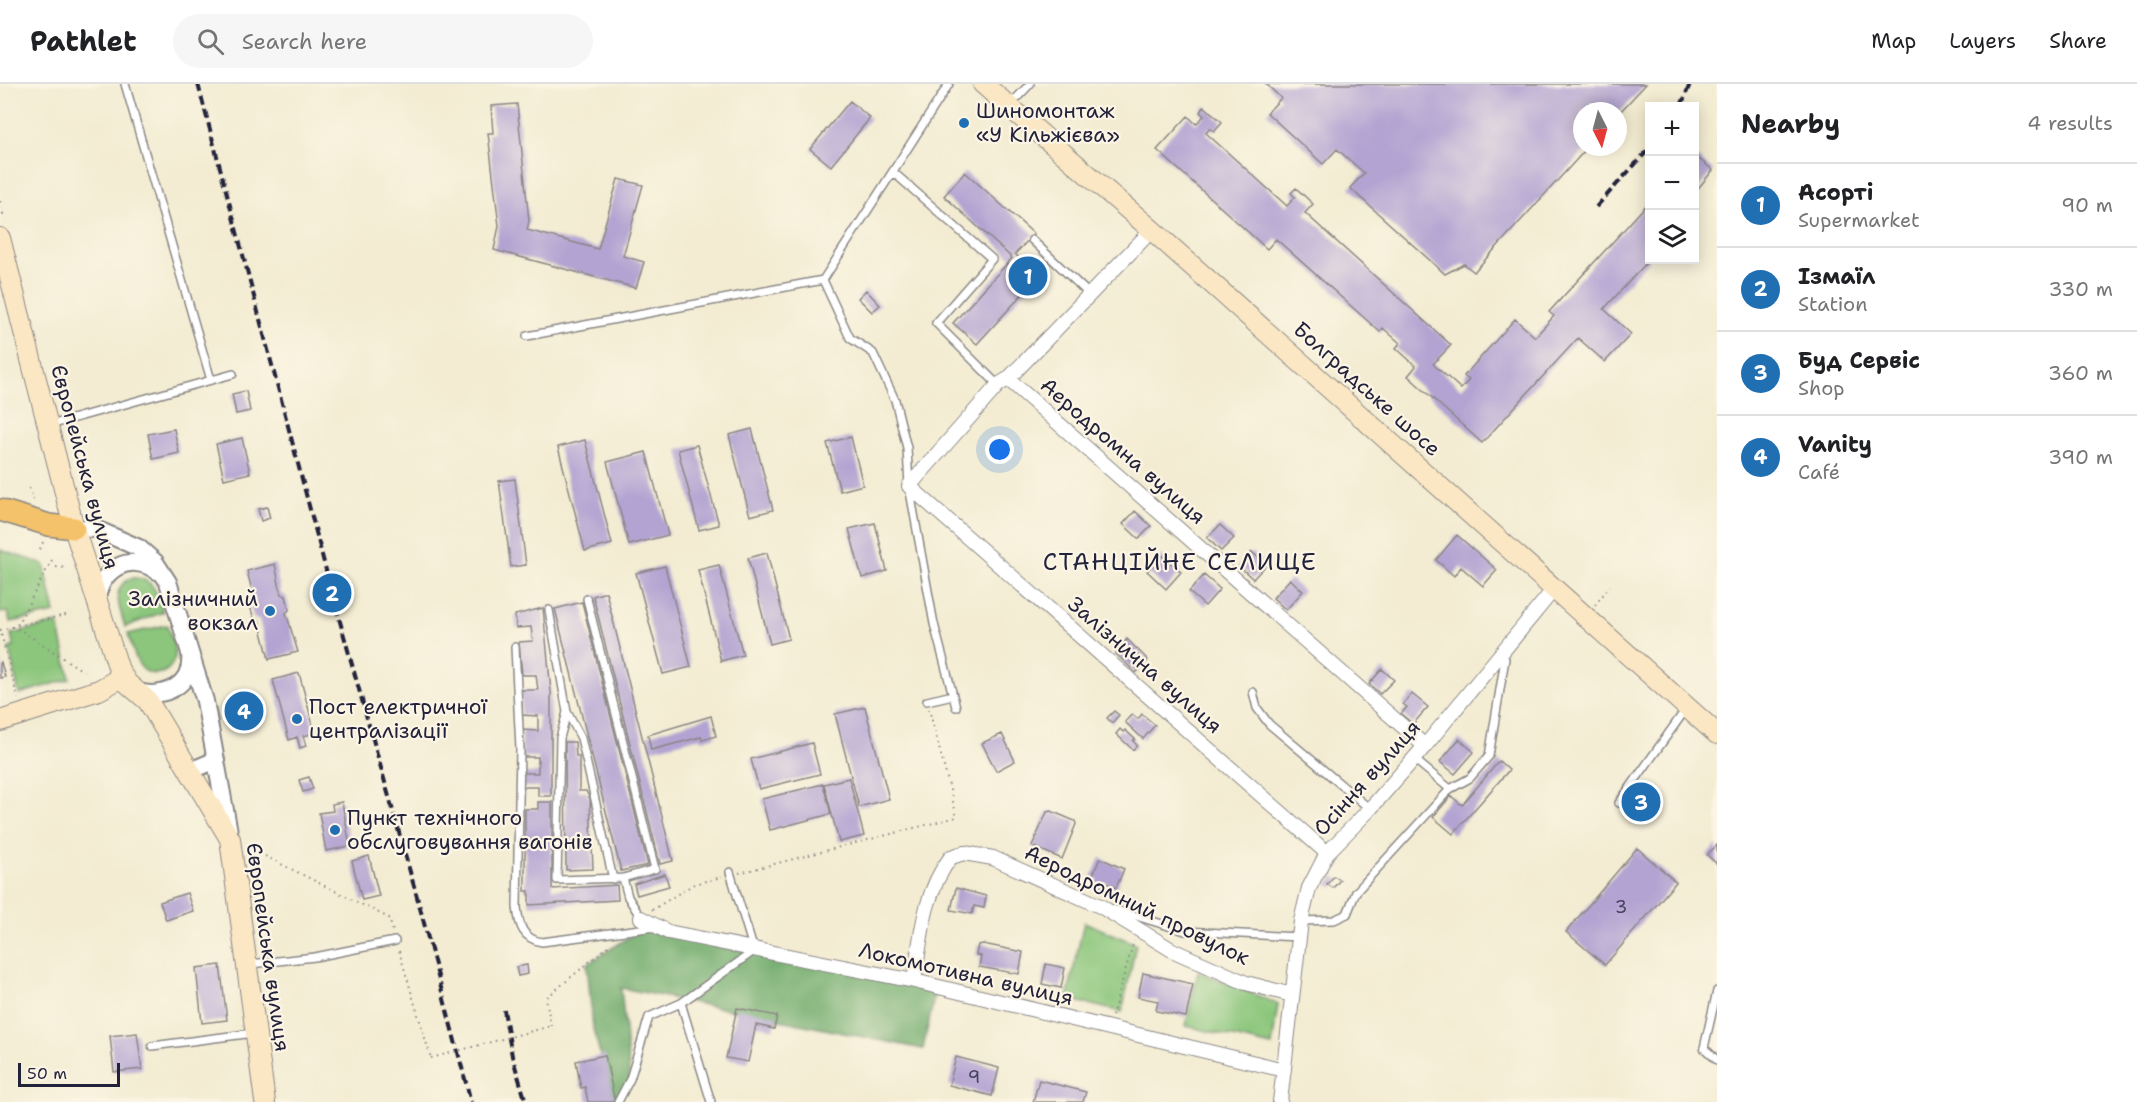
<!DOCTYPE html>
<meta charset="utf-8">
<style>
body{margin:0;font-family:"Shantell Sans",sans-serif;background:#f6f6f6;color:#202124}
.controls{position:absolute;right:18px;top:18px;display:grid;overflow:hidden;border-radius:0px;box-shadow:0 3px 15px #0003}
.controls button{width:54px;height:54px;display:grid;place-items:center;padding:0;border:0;border-bottom:2px solid #e0e0e0;background:#fff;color:#202124;font:30px sans-serif}
.compass{position:absolute;left:1573px;top:18px;width:54px;height:54px;border-radius:50%;background:#fff;box-shadow:0 3px 15px #0003;rotate:174deg}
.scale{position:absolute;left:18px;bottom:15px;width:102px;box-sizing:border-box;padding-left:6px;border:3px solid #22223b;border-top:0;font-size:16px;line-height:21px;white-space:nowrap;color:#22223b;-webkit-text-stroke:4px #fcf5e5;paint-order:stroke}
.you{position:absolute;left:1000px;top:366px;width:21px;height:21px;margin:-15px;border:4px solid #fff;border-radius:50%;background:#1a73e8;box-shadow:0 0 0 9px #1a73e833}
.badge{display:grid;place-items:center;width:39px;height:39px;border-radius:50%;background:#1f6fb2;color:#fff;font-size:20px;font-weight:700}
.pin{position:absolute;translate:-50% -50%;border:3px solid #fff;box-shadow:0 2px 6px #0006}
.list{margin:0;padding:0;list-style:none}
h2{display:flex;justify-content:space-between;align-items:center;height:78px;margin:0;padding:0 24px;font-size:26px}
h2 small{font-size:20px;font-weight:400;color:#757577}
.list li{display:grid;grid-template-columns:39px 1fr auto;gap:18px;align-items:center;box-sizing:border-box;height:84px;padding:0 24px;border-top:2px solid #e0e0e0}
.list b{display:block;font-size:22px;white-space:nowrap}
.list p{margin:0;font-size:20px;white-space:nowrap;color:#757577}
.list em{font-size:20px;font-style:normal;color:#757577}
.icon{flex:none;width:33px;height:33px;fill:none;stroke:currentColor;stroke-width:2;stroke-linecap:round;stroke-linejoin:round}
.map{position:relative;flex:none;width:1717px;height:1018px;overflow:hidden}
header{display:flex;align-items:center;gap:36px;box-sizing:border-box;height:84px;padding:0 30px;background:#fff;border-bottom:2px solid #e0e0e0}
header strong{font-size:28px}
nav{display:flex;gap:33px;margin-inline-start:auto;font-size:21px}
.search{width:420px;height:54px;background:#f6f6f6;display:flex;align-items:center;gap:15px;box-sizing:border-box;padding:0 21px;border-radius:33px;color:#757577;font-size:22px}
main{display:flex}
aside{flex:1;background:#fff}
.map>svg:first-child{display:block}
</style>
<header>
<strong>Pathlet</strong>
<div class="search"><svg class="icon" aria-label="search" viewBox="0 0 24 24"><circle cx="10" cy="10" r="6"/><path d="M15 15l6 6"/></svg>Search here</div>
<nav><a>Map</a><a>Layers</a><a>Share</a></nav>
</header>
<main>
<div class="map">
<svg width="1717" height="1018" viewBox="0 0 1717 1018">
<rect width="100%" height="100%" fill="#fcf5e5"/>
<filter id="ink" filterUnits="userSpaceOnUse"><feTurbulence type="fractalNoise" baseFrequency=".0167" numOctaves="2"/><feDisplacementMap in="SourceGraphic" scale="12" xChannelSelector="R" yChannelSelector="G"/><feConvolveMatrix kernelMatrix="1 2 1 2 8 2 1 2 1" color-interpolation-filters="sRGB"/></filter>
<filter id="wash" filterUnits="userSpaceOnUse"><feTurbulence type="fractalNoise" baseFrequency=".008" numOctaves="4" result="noise"/><feDisplacementMap in="SourceGraphic" scale="24" xChannelSelector="R" yChannelSelector="G"/><feGaussianBlur stdDeviation="1.35" result="paint"/><feColorMatrix in="noise" values="0 0 0 0 0 0 0 0 0 0 0 0 0 0 0 0 0 1.4 0 .05"/><feComposite in="paint" operator="in"/></filter>
<g filter="url(#wash)">
<rect width="100%" height="100%" fill="#f3ecd2"/>
<!-- green -->
<path fill="#8bc67b" stroke="#56745b" stroke-width="1.5" d="M0,466L44,480L55,529L10,538L8,528L0,529Z
M132,494C154,493 157,510 163,528L125,543C120,524 109,503 132,494Z
M58,539L70,595L19,610L9,564L14,563L11,550Z
M167,541C173,558 183,576 164,588C138,597 134,569 128,550Z
M1084,838L1136,860L1122,928L1067,915Z
M1198,887L1278,920L1272,962L1186,942Z"/>
<!-- forest -->
<path fill="#70ab6b" stroke="#496653" stroke-width="1.5" d="M640,846L936,904L923,965L621,904L630,995L618,1018H614L593,945L587,880Z"/>
<g id="blocks">
<!-- building -->
<path fill="#b2a3d2" d="M1266,0H1646L1618,30V27H1582V63H1588L1474,188L1464,180L1445,190L1350,104L1364,89L1337,65L1323,80L1267,29L1281,14Z
M850,17L870,34L831,82L810,65Z
M517,20L529,137L527,146L598,165L618,95L643,101L623,172L644,178L636,204L494,166L499,142L488,49H493L491,22Z
M1204,22L1222,38L1214,47L1210,44L1206,49L1287,122L1295,113L1291,109L1296,104L1313,120L1305,129L1451,261L1433,280L1461,305L1469,296L1464,292L1515,235L1535,253L1554,232L1549,228L1650,117V175L1604,225L1631,250L1605,278L1578,254L1482,359L1408,292L1416,282L1396,264L1400,259L1383,244L1380,248L1276,155L1267,165L1157,66L1188,32L1196,40L1204,32L1200,28Z
M1694,71L1713,86L1696,107L1694,105Z
M965,88L1034,150L1015,170L1039,192L977,260L953,239L1012,174L944,112Z
M866,206L880,221L872,228L858,214Z
M246,307L250,327L236,330L232,310Z
M174,345L179,369L153,375L148,350Z
M752,345L773,426L750,432L729,351Z
M851,353L863,401L840,407L827,359Z
M242,354L250,389L224,395L216,360Z
M585,356L612,460L585,467L558,363Z
M697,361L719,441L699,446L678,366Z
M646,368L668,451L629,461L607,378Z
M515,395L526,481L511,483L499,397Z
M267,423L270,434L261,437L258,425Z
M1135,427L1151,442L1139,455L1123,440Z
M875,439L887,487L862,494L849,445Z
M1220,441L1234,454L1221,467L1207,454Z
M1457,451L1497,486L1483,502L1461,483L1454,492L1436,476Z
M1252,468L1266,481L1253,495L1239,482Z
M767,469L789,555L770,560L748,474Z
M1162,471L1181,488L1166,505L1147,487Z
M275,480L281,510L286,512L288,520L289,526L286,529L298,568L269,575L259,536L254,535L250,522L255,518L247,487Z
M719,481L743,571L721,577L698,486Z
M665,482L691,583L663,590L636,489Z
M1204,491L1220,505L1205,522L1189,508Z
M1290,495L1303,507L1286,526L1273,514Z
M606,508L673,777L660,780L593,512Z
M582,518L648,781L621,787L555,525Z
M543,524L551,608V712H538V703H521V689H538V673H522V646L538,647V632L521,631V606H538L536,591H522L519,558L533,557L531,543L516,544L515,531Z
M1127,555L1148,576L1136,589L1116,570Z
M1,578L5,593L0,594V579Z
M1382,585L1394,596L1380,610L1369,600Z
M299,589L315,649L303,652L306,662L300,664L297,653L289,656L273,596Z
M1412,610L1428,623L1413,640L1401,630L1407,623L1403,620Z
M248,619L251,632L241,635L238,622Z
M865,623L889,715L859,723L835,630Z
M1114,627L1119,631L1112,639L1107,634Z
M1132,630L1138,635L1142,630L1155,641L1143,655L1125,638Z
M711,632L716,652L702,656L701,653L651,666L648,651Z
M1120,645L1123,648L1125,646L1135,655L1133,657L1137,661L1133,666L1116,650Z
M1002,650L1015,677L996,687L982,659Z
M1459,655L1474,668L1455,690L1440,678Z
M565,658H575L576,672H579V707H586L590,715L593,785L566,786Z
M812,659L820,690L759,705L751,675Z
M1499,677L1509,686L1453,750L1433,733L1451,712L1462,721Z
M309,693L313,705L303,708L299,696Z
M849,694L864,752L839,758L824,700Z
M823,700L831,730L770,746L762,715Z
M1642,700L1660,714L1649,728L1642,722L1634,732L1623,722Z
M342,718L350,762L326,767L319,729L333,727L332,720Z
M538,718H552V805L617,801L618,816L529,821V807H525V725H538Z
M1051,727L1075,737L1076,740L1062,775L1032,762L1047,728Z
M1717,761V780L1707,771Z
M1637,764L1676,798L1605,881L1566,848Z
M369,772L379,812L362,816L352,777Z
M1100,774L1124,785L1116,804L1105,798L1102,803L1095,800L1097,795L1092,793Z
M665,790L669,802L637,811L634,800Z
M1334,792L1340,796L1333,804L1327,800Z
M956,804L986,812L984,824L974,822L972,830L951,826Z
M187,809L193,827L166,836L160,818Z
M983,860L1023,868L1019,890L979,883L981,872L976,871L978,861Z
M1046,880L1065,884L1061,904L1042,900Z
M220,881L227,936L202,939L196,884Z
M527,881L528,890L518,892L516,883Z
M1143,889L1193,900L1186,933L1156,927L1158,917L1138,913Z
M737,924L777,932L774,945L756,941L748,978L726,974Z
M137,949L142,985L114,988L110,952Z
M605,971L615,1018H588L585,1003L581,1004L576,977Z
M956,973L999,984L992,1012L949,1001Z
M1039,996L1086,1008L1083,1018H1033Z"/>
</g>
</g>
<g filter="url(#ink)">
<use href="#blocks" fill-opacity="0" stroke="#8a8786" stroke-width="1.5"/>
<g fill="none" stroke-linecap="round" stroke-linejoin="round">
<!-- service casing -->
<g stroke="#8a8786" stroke-width="10">
<path id="service" d="M125,0L211,296
M1011,20L1030,0
M893,88L992,175L936,239L998,301
M1032,156L1089,210
M823,196L850,254L873,269L895,316L907,364L909,402L934,540L956,623
M527,252L823,196L949,0
M50,341L233,290
M549,526L567,628L581,654L613,795
M515,563L520,665L517,823C519,842 523,855 542,858L655,843
M1253,608L1257,624L1269,640L1370,725
M927,617L953,611
M567,628L560,654L557,796L623,794L655,785L587,515
M1414,675L1450,705L1470,694L1489,672L1505,575L1500,571
M1619,719L1686,625
M623,794L628,813L641,834
M1113,825L1185,847L1298,853
M1301,837L1334,836L1347,830L1356,808L1450,705
M250,880L315,873L395,857
M1717,907L1704,964L1717,976
M681,919L711,1018
M152,962L254,949
M618,1018L630,995L649,933L681,919L754,867L730,788"/>
</g>
<!-- minor casing -->
<g stroke="#8a8786" stroke-width="16">
<path id="minor" d="M1152,146L1008,295L998,301L909,402L1327,769
M1008,295L1425,662
M641,834L668,848L914,897L1284,986
M914,897C921,855 923,809 951,773L964,769L993,774L1100,822L1172,866L1246,899L1292,911
M1280,1018L1301,837L1309,804L1327,769L1370,725L1425,662L1554,505"/>
</g>
<!-- tertiary casing -->
<g stroke="#8a8786" stroke-width="20">
<path id="tertiary" d="M74,444L96,445L139,464L155,478L168,498L205,617L229,748
M97,520C97,486 130,467 157,487
M138,608C164,615 194,601 190,570
M190,687L216,676"/>
</g>
<!-- secondary casing -->
<g stroke="#8a8786" stroke-width="22">
<path id="secondary" d="M983,0L1152,146L1717,650
M0,154L74,444L119,586L127,599L148,617L230,755L265,1018
M0,637L99,606L122,593"/>
</g>
<!-- primary casing -->
<g stroke="#8a8786" stroke-width="24">
<path id="primary" d="M0,426L49,441L74,444"/>
</g>
<!-- path -->
<path stroke="#8a8786" stroke-width="2" stroke-dasharray="1.5 4.5" stroke-linecap="butt" d="M0,117L3,130H0
M29,404L34,416
M40,465L43,458
M52,476L16,543L83,587
M56,483L66,484
M1595,521L1610,502
M0,545L18,615
M0,546L70,530
M249,764L389,834L393,848
M739,789L957,733L929,625
M652,826L694,800L722,793
M399,867L431,974
M1112,932L1134,857
M551,942L546,914L611,860"/>
<!-- service -->
<use href="#service" stroke="#fff" stroke-width="7"/>
<!-- minor -->
<use href="#minor" stroke="#fff" stroke-width="14"/>
<!-- tertiary -->
<use href="#tertiary" stroke="#fff" stroke-width="16"/>
<!-- secondary -->
<use href="#secondary" stroke="#fbe7c3" stroke-width="20"/>
<!-- primary -->
<use href="#primary" stroke="#f4c26a" stroke-width="21"/>
<!-- rail -->
<path stroke="#22223b" stroke-width="4" stroke-dasharray="9 4.5" stroke-linecap="butt" d="M198,0L332,509L419,820L471,1018
M1681,22L1690,0
M1596,123L1650,64
M504,926L512,972L526,1018"/>
<!-- path-bridge -->
<path stroke="#8a8786" stroke-width="2" stroke-dasharray="1.5 4.5" stroke-linecap="butt" d="M431,974L551,942"/>
</g>
</g>
<!-- markers -->
<g fill="#1f6fb2" stroke="#fcf5e5" stroke-width="2">
<circle cx="964" cy="39" r="6"/>
<circle cx="270" cy="527" r="6"/>
<circle cx="297" cy="635" r="6"/>
<circle cx="335" cy="746" r="6"/>
</g>
<g text-anchor="middle" stroke-width="4.5" stroke-linejoin="round" paint-order="stroke">
<!-- number labels -->
<g font-size="18" fill="#464261">
<text x="1621" y="829">3</text>
<text x="974" y="999">9</text>
</g>
<!-- poi labels -->
<g font-size="21" fill="#22223b" stroke="#fcf5e5" text-anchor="start">
<text x="976" y="34">Шиномонтаж<tspan x="976" dy="24">«У Кільжієва»</tspan></text>
<text x="258" y="522" text-anchor="end">Залізничний<tspan x="258" dy="24">вокзал</tspan></text>
<text x="309" y="630">Пост електричної<tspan x="309" dy="24">централізації</tspan></text>
<text x="347" y="741">Пункт технічного<tspan x="347" dy="24">обслуговування вагонів</tspan></text>
</g>
<!-- street labels -->
<g font-size="21" fill="#22223b" stroke="#fcf5e5">
<text transform="translate(1367 305) rotate(42)" y="7">Болградське шосе</text>
<text transform="translate(1123 367) rotate(41)" y="7">Аеродромна вулиця</text>
<text transform="translate(85 383) rotate(75)" y="7">Європейська вулиця</text>
<text transform="translate(1145 581) rotate(41)" y="7">Залізнична вулиця</text>
<text transform="translate(1367 694) rotate(-48)" y="7">Осіння вулиця</text>
<text transform="translate(1137 821) rotate(26)" y="7">Аеродромний провулок</text>
<text transform="translate(268 863) rotate(82)" y="7">Європейська вулиця</text>
<text transform="translate(966 890) rotate(13)" y="7">Локомотивна вулиця</text>
</g>
<!-- quarter labels -->
<g font-size="24" letter-spacing="1.5" fill="#22223b" stroke="#fcf5e5">
<text x="1180" y="486">СТАНЦІЙНЕ СЕЛИЩЕ</text>
</g>
</g>
</svg>
<div class="controls">
<button>+</button>
<button>−</button>
<button><svg class="icon" aria-label="layers" viewBox="0 0 24 24"><path d="M12 4l9 5-9 5-9-5zM3 14l9 5 9-5"/></svg></button>
</div>
<svg class="compass" viewBox="-18 -18 36 36"><path d="M0-13l5 13h-10z" fill="#e53935"/><path d="M0 13l5-13h-10z" fill="#757577"/></svg>
<div class="scale">50 m</div>
<div class="you"></div>
<div class="pin badge" style="left:1028px;top:192px">1</div>
<div class="pin badge" style="left:332px;top:509px">2</div>
<div class="pin badge" style="left:1641px;top:718px">3</div>
<div class="pin badge" style="left:244px;top:627px">4</div>
</div>
<aside>
<h2>Nearby<small>4 results</small></h2>
<ul class="list">
<li><span class="badge">1</span><div><b>Асорті</b><p>Supermarket</p></div><em>90 m</em></li>
<li><span class="badge">2</span><div><b>Ізмаїл</b><p>Station</p></div><em>330 m</em></li>
<li><span class="badge">3</span><div><b>Буд Сервіс</b><p>Shop</p></div><em>360 m</em></li>
<li><span class="badge">4</span><div><b>Vanity</b><p>Café</p></div><em>390 m</em></li>
</ul>
</aside>
</main>
